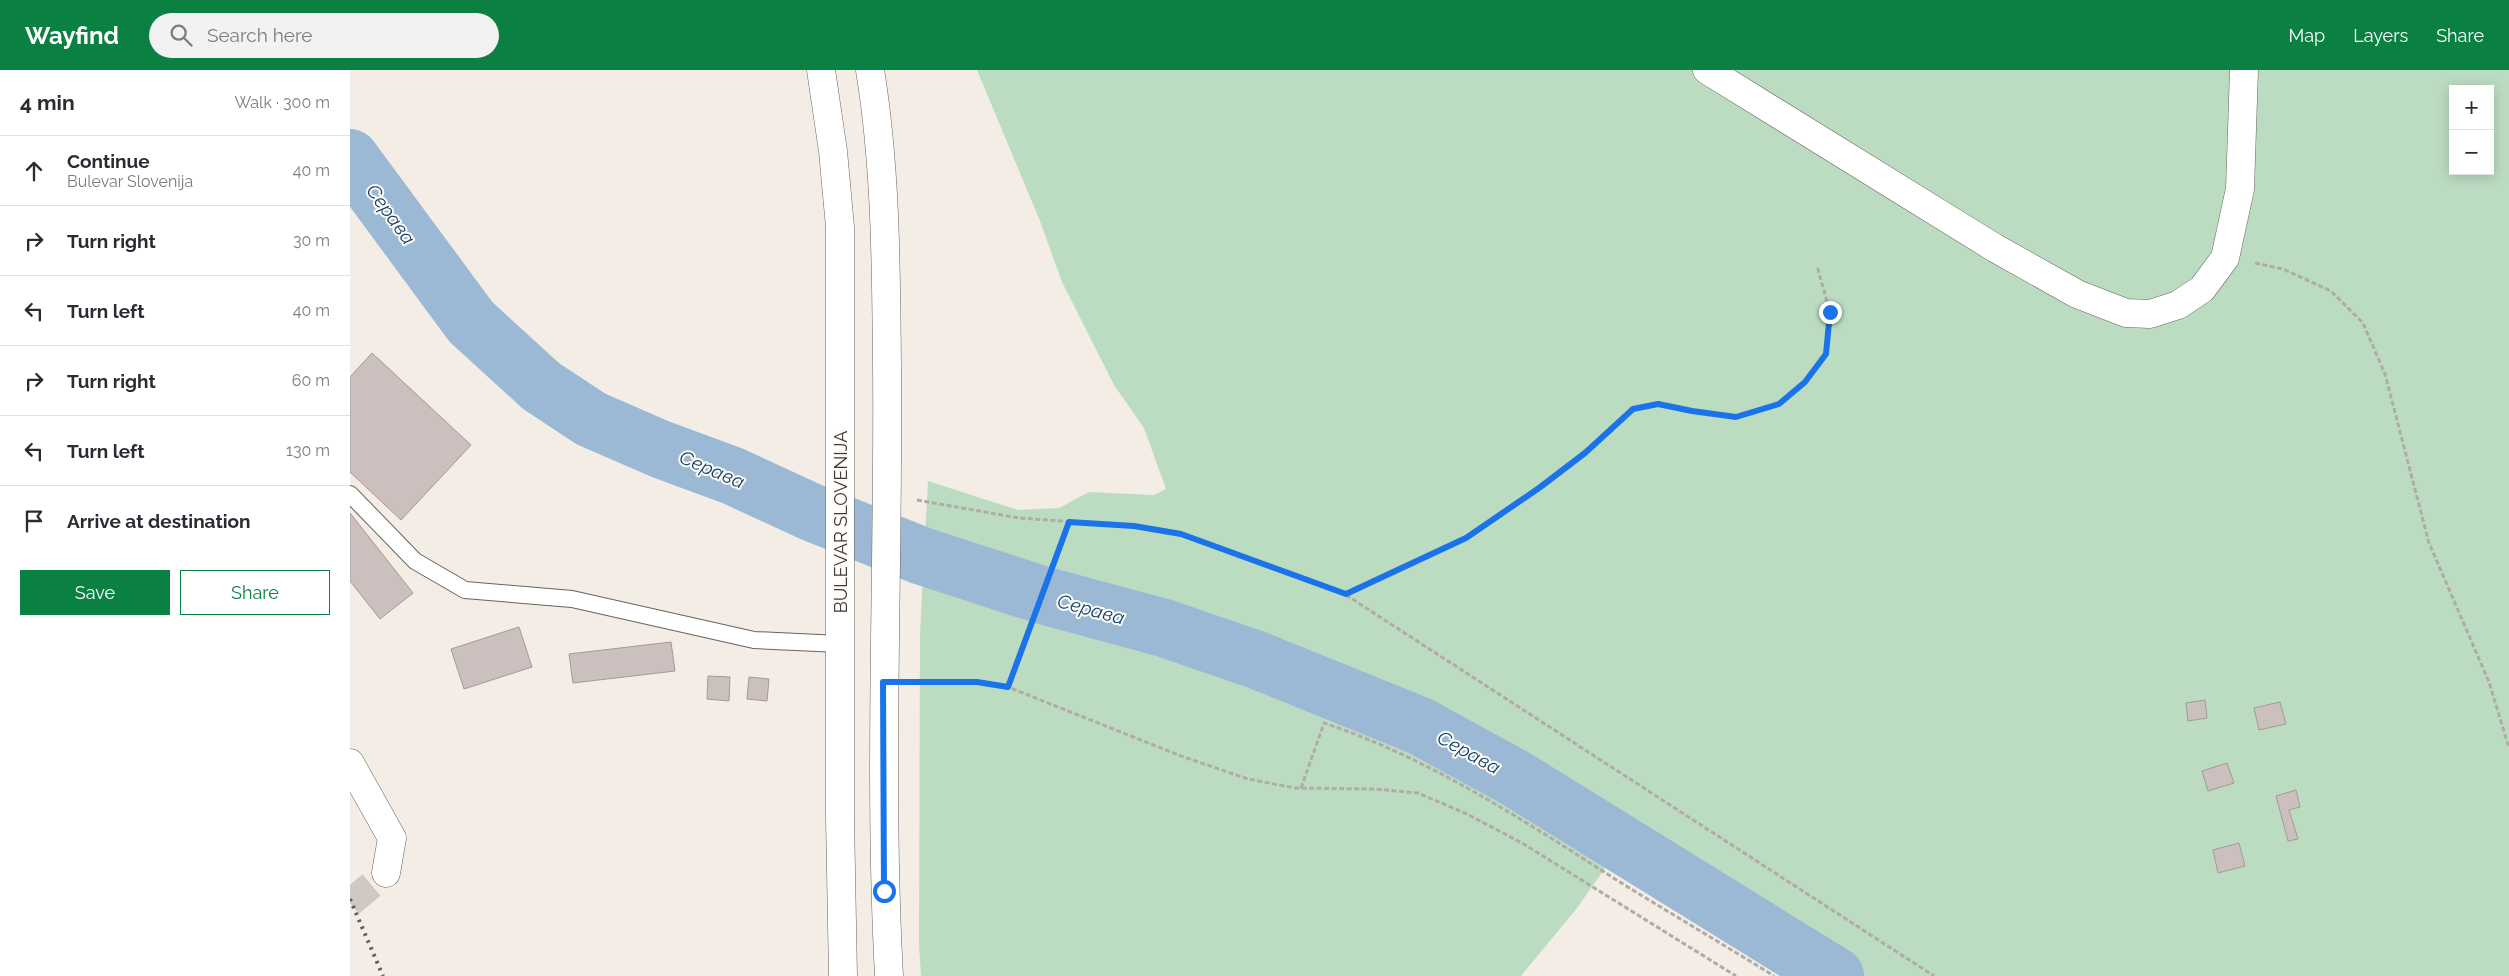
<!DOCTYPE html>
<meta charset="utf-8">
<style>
body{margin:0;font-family:Raleway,sans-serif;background:#f2f2f3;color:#2b2b33}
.controls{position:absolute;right:15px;top:15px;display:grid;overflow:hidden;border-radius:0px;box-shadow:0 2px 12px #0003}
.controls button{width:45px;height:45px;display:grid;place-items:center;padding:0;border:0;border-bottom:1px solid #e1e1e2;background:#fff;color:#2b2b33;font:25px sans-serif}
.stop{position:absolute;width:15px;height:15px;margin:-11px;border:4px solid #1a73e8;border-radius:50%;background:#fff}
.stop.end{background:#1a73e8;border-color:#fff;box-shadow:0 1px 5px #0008}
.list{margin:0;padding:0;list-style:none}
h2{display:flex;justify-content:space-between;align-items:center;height:65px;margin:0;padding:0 20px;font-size:21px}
h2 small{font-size:16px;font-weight:400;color:#7c7c81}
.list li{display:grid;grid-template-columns:32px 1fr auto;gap:15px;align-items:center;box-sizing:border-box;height:70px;padding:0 20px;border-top:1px solid #e1e1e2}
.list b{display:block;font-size:19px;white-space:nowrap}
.list p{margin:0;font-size:16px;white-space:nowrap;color:#7c7c81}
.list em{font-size:16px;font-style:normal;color:#7c7c81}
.actions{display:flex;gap:10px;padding:15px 20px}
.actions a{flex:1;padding:11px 0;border:1px solid #0b8043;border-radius:0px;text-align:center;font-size:18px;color:#0b8043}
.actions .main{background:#0b8043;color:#fff}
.icon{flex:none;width:28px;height:28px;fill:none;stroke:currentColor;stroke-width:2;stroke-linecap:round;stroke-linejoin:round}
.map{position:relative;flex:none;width:2159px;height:906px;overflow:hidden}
header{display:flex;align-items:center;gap:30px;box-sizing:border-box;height:70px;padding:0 25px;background:#0b8043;color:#fff}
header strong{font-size:24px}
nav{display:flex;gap:28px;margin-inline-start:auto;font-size:18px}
.search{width:350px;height:45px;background:#f2f2f3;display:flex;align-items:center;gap:12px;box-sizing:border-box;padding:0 18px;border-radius:28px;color:#7c7c81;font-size:19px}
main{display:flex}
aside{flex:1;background:#fff}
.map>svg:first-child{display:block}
</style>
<header>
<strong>Wayfind</strong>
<div class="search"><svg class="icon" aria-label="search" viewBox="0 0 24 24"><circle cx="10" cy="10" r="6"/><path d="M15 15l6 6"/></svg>Search here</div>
<nav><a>Map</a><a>Layers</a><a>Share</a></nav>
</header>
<main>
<aside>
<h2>4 min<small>Walk · 300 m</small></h2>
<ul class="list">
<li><svg class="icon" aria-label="ahead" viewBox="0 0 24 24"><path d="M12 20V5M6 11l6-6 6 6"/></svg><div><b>Continue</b><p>Bulevar Slovenija</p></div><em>40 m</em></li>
<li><svg class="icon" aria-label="right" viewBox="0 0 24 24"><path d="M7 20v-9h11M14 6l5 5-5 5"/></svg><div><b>Turn right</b></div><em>30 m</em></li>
<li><svg class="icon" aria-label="left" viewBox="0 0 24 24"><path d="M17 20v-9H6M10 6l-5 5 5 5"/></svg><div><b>Turn left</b></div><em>40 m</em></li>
<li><svg class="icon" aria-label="right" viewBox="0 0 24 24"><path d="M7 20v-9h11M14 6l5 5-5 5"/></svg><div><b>Turn right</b></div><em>60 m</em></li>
<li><svg class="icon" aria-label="left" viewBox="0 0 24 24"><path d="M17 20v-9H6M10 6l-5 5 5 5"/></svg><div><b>Turn left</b></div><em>130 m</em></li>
<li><svg class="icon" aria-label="arrive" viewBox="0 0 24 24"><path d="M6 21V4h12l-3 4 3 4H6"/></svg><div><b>Arrive at destination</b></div></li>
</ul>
<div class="actions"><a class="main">Save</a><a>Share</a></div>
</aside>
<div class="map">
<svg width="2159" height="906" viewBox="0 0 2159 906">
<rect width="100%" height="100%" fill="#f3ede5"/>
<!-- green -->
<path fill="#bcdcc2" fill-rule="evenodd" d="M627,0H2159V906H1485L1272,774L1227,838L1171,906H571L569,875L570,563L578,411L668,440L709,438L739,422L804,425L816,419L794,358L764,315L712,212L690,151ZM2103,19H2140V101H2103Z"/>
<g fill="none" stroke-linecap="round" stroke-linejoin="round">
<!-- river -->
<path stroke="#9bb9d5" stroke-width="58" d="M0,88L121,252L191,316L241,349L310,379L383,406L461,442L572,486L692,525L814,558L907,590L1070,656L1165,708L1485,906"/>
</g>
<!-- building -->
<path fill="#cbc0bd" stroke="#a39995" d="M22,283L121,375L51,450L0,402V307Z
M0,443L63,523L30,549L0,511Z
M169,557L182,597L114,619L101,579Z
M321,572L325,601L223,613L219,584Z
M358,606L380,607L379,631L357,629Z
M399,607L419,609L417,631L397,629Z
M1855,630L1857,648L1838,651L1836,633Z
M1930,632L1936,654L1909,660L1904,638Z
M1877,693L1884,713L1858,721L1852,701Z
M1946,720L1950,737L1939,740L1948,769L1938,771L1926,726Z
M1889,773L1895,796L1868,803L1863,780Z"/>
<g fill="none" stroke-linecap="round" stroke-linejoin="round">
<!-- minor-tunnel -->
<path stroke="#cfc9c2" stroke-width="28" stroke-dasharray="28 14" stroke-linecap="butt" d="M0,833L36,803"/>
<!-- service casing -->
<g stroke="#69645d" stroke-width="18">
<path id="service" d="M0,424L65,491L115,520L222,529L404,570L490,574"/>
</g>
<!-- minor casing -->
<g stroke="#69645d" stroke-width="29">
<path id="minor" d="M1357,0L1645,178L1727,224L1776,243L1800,244L1828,235L1852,219L1875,188L1890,119L1894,0
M0,693L42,768L36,803"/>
</g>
<!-- tertiary casing -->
<g stroke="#69645d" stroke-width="29">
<path id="tertiary" d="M471,0L483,81L490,157V748L493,906
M520,0C536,98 536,197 537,295C539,499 528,702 539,906"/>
</g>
<!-- path -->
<path stroke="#b0aca5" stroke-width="3" stroke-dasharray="5 2.5" stroke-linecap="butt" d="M1905,193L1933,199L1981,221L2013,253L2035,304L2079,473L2139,612L2159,678
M567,430L669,448L784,456L831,464L996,524L1116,468L1189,418L1235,383L1283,339L1308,334L1342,341L1386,347L1429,334L1455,312L1476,284L1480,242L1467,196
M996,525L1584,906
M565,611L627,612L658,617L831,686L898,709L945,718L1025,719L1068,723L1117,744L1172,773L1386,906
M658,617L719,452
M951,718L974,653C1079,688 1173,750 1265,809C1318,842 1371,873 1424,906"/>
<!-- service -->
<use href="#service" stroke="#fff" stroke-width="16"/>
<!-- minor -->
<use href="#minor" stroke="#fff" stroke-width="28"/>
<!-- tertiary -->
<use href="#tertiary" stroke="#fff" stroke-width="28"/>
<!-- rail -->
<path stroke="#625f5b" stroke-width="4" stroke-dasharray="2.5 5" stroke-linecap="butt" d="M0,829L33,906"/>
</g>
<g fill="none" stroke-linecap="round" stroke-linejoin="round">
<!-- route -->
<path stroke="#1a73e8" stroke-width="6" d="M534,821L533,612H627L658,617L719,452L784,456L831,464L996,524L1116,468L1189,418L1235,383L1283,339L1308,334L1342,341L1386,347L1429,334L1455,312L1476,284L1480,242"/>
</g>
<g text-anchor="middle" stroke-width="4" stroke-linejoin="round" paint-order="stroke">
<!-- street labels -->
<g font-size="18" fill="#3d3b38" stroke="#fefbf6">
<text transform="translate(491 452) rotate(-90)" y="6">BULEVAR SLOVENIJA</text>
</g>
<!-- water labels -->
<g font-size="19" font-style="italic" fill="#134369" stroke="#fefbf6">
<text transform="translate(41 144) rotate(54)" y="7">Серава</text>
<text transform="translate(362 399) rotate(23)" y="7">Серава</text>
<text transform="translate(741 539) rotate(15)" y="7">Серава</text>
<text transform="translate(1119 682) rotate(29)" y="7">Серава</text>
</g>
</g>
</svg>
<div class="controls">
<button>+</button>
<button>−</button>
</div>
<div class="stop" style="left:534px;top:821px"></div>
<div class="stop end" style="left:1480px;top:242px"></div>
</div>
</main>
